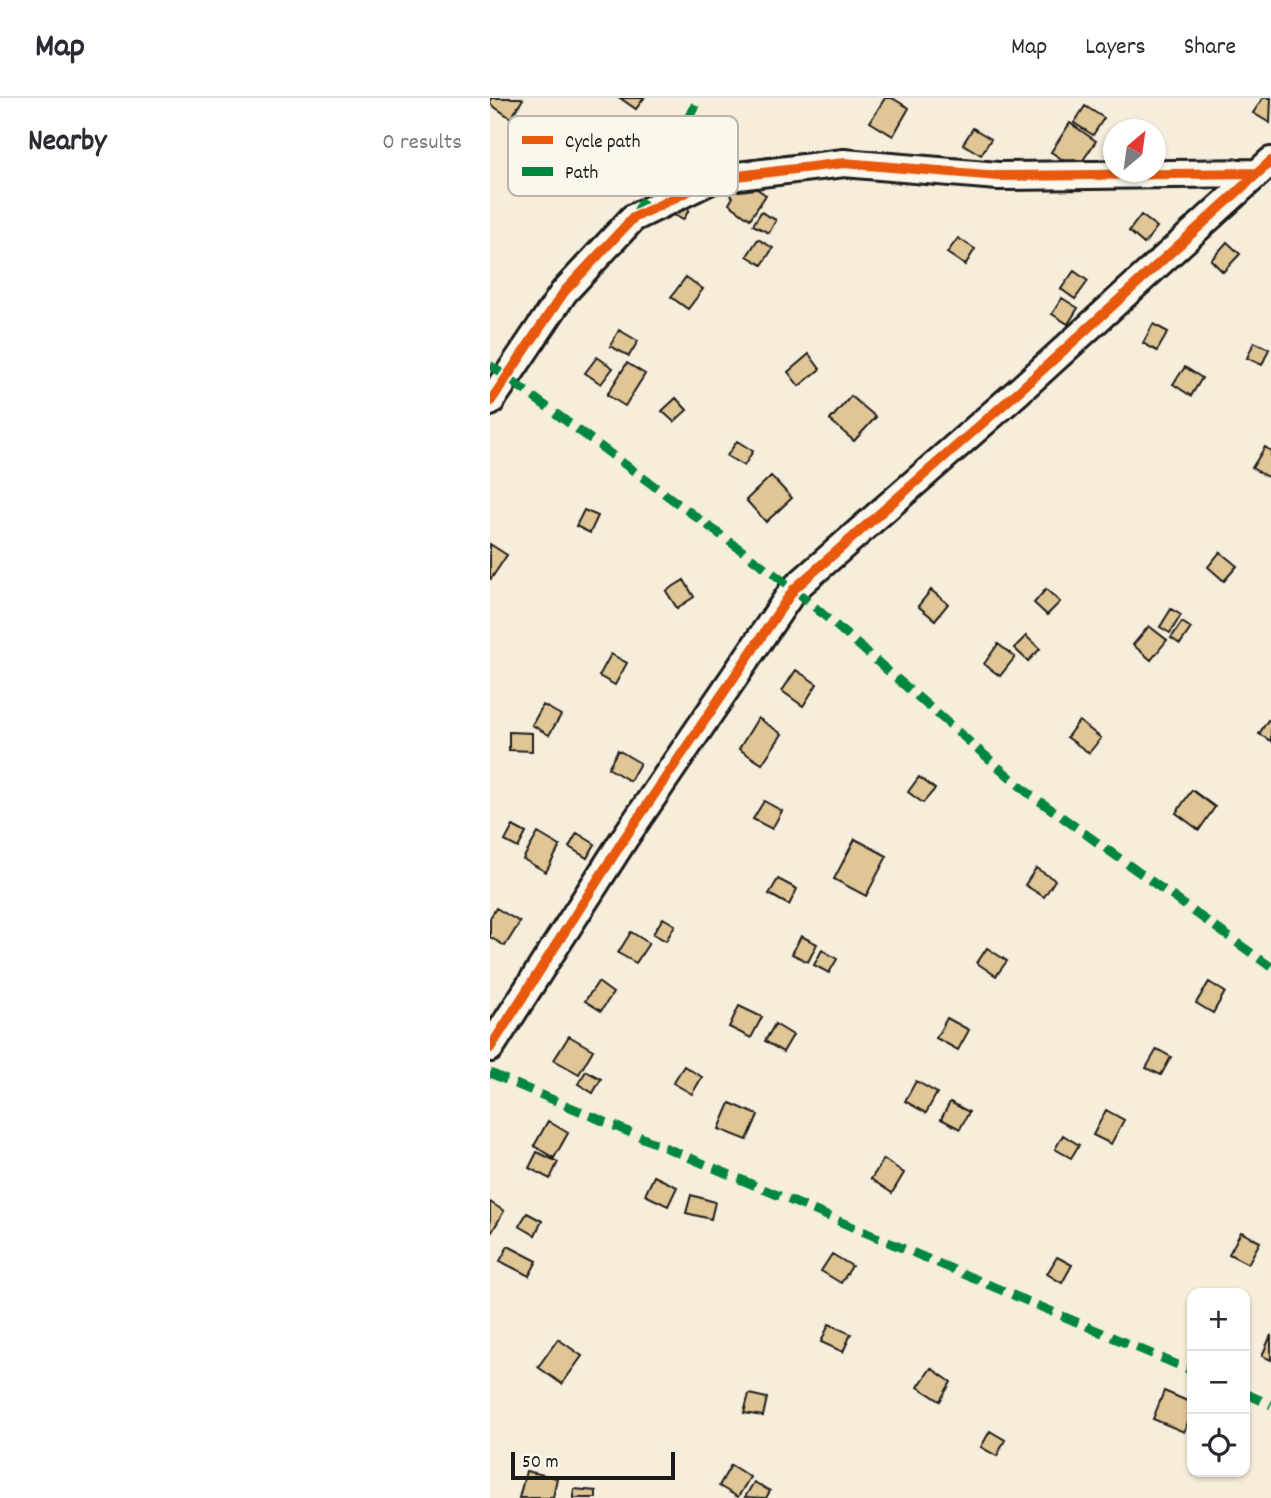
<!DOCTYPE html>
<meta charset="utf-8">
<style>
body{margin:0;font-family:Dekko,sans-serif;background:#f2f2f3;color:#2b2b33}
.controls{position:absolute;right:21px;bottom:21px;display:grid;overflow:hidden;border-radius:14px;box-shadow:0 2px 5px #0004}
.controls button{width:63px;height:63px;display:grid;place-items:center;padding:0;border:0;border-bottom:2px solid #e1e1e2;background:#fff;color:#2b2b33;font:35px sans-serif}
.compass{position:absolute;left:613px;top:21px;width:63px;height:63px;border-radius:50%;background:#fff;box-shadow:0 2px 5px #0004;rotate:29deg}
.scale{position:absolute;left:21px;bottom:18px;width:164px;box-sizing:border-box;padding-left:7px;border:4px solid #1c1c1c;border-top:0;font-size:19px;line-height:24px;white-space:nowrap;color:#1c1c1c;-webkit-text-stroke:5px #fbf7ec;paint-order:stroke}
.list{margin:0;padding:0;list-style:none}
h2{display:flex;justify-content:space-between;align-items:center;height:91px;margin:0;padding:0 28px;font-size:30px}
h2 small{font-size:23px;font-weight:400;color:#7c7c81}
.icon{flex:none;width:38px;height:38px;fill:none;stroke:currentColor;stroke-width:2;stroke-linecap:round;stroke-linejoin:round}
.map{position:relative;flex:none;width:781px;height:1400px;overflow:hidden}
header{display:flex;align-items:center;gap:42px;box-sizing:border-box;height:98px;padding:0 35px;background:#fff;border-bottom:2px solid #e1e1e2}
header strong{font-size:33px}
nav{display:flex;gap:38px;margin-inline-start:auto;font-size:24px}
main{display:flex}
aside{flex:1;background:#fff}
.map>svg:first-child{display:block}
</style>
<header>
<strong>Map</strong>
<nav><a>Map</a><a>Layers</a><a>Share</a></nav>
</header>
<main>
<aside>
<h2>Nearby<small>0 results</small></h2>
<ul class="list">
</ul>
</aside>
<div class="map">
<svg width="781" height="1400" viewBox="0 0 781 1400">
<rect width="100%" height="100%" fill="#f6eddb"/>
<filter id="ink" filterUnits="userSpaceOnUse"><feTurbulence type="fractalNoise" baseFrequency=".0143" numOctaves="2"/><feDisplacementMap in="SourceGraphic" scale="14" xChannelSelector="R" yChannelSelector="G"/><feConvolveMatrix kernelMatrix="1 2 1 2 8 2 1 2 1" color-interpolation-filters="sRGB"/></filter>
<g filter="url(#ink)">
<!-- building -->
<path fill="#e0c595" stroke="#1c1c1c" stroke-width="2" d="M1,0H31L33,1L21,20L0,6Z
M130,0H154L146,11Z
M395,0H402L419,10L403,38L380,24Z
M773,0H781L780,25L763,15Z
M595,8L614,20L603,37L584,25Z
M580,25L606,43L587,71L561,54Z
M483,30L501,41L491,57L473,46Z
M247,83H255L276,97L260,121L239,106L243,99L238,95Z
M183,103L199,112L193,122L178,114Z
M271,114L286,122L279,135L263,127Z
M651,117L667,129L654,146L639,133Z
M468,140L485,151L475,167L457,155Z
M268,141L283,150L272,167L257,158Z
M737,144L750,156L733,174L721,162Z
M584,173L598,183L585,201L571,191Z
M196,179L213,191L198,211L181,199Z
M572,200L588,210L578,226L562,216Z
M663,226L678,234L667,253L653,245Z
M129,232L148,243L139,258L120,248Z
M764,244L779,251L772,267L757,260Z
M319,256L330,271L309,288L298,274Z
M107,259L123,270L111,286L95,275Z
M137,265L155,276L135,308L117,297Z
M695,269L712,280L701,298L683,286Z
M361,298L386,319L364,343L340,322Z
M186,300L197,312L184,324L172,313Z
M247,343L263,353L254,368L237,358Z
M775,349L781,353V381L762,370Z
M281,378L302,400L276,424L256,402Z
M94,412L108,418L100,435L86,428Z
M0,446L17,457L1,481L0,480Z
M730,454L747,468L734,483L718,469Z
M194,482L204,499L187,510L176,493Z
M556,491L570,504L557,517L544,505Z
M441,492L458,506L445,522L428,508Z
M681,511L691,517L680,535L670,529Z
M692,524L701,530L690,546L681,540Z
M659,528L677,542L661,562L643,547Z
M536,538L550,551L538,563L524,550Z
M508,546L525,559L510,578L494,566Z
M121,556L137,565L125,587L109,578Z
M306,572L327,586L313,608L292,593Z
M53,607L71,617L59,637L42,627Z
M268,620L292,636L272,666L249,651Z
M778,622L781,624V643L769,636Z
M589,623L611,640L599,655L577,639Z
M19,634L42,635V653L19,652Z
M128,652L150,665L140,683L118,670Z
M429,679L445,691L433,705L418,694Z
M702,692L725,709L709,732L686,715Z
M274,703L292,713L282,731L263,721Z
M23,728L36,735L28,750L15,743Z
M48,735L70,748L56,774L33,761Z
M87,735L105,746L97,760L79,749Z
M365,741L397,758L376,798L344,781Z
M546,770L565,782L554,799L535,787Z
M288,781L307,791L299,807L279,796Z
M6,810L30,824L15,848L0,839V820Z
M173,820L185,827L176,843L163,836Z
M141,834L159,845L146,865L128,855Z
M311,838L327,846L318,864L302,856Z
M497,850L517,863L506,878L487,865Z
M332,852L347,861L339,875L324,867Z
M108,884L123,895L111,913L95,903Z
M719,884L735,894L723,915L706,905Z
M249,908L272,919L261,940L239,929Z
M457,920L479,932L468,952L446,940Z
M285,926L303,937L293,954L275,943Z
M79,938L103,952L89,976L64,962Z
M667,951L681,959L671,977L656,970Z
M194,968L212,979L202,996L183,985Z
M96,973L111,981L103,995L88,986Z
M426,983L447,995L436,1015L415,1003Z
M460,1004L479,1014L470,1031L451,1021Z
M240,1005L268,1017L257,1042L229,1031Z
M616,1012L634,1022L621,1046L603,1037Z
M58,1023L78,1035L64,1060L44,1048Z
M573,1037L589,1047L581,1060L565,1051Z
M47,1054L68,1064L60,1081L39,1070Z
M394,1061L414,1075L402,1095L381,1081Z
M164,1078L187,1089L178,1108L155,1097Z
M201,1097L225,1104L221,1121L196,1115Z
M0,1104L14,1113L2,1134L0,1133Z
M37,1115L52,1123L45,1137L29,1128Z
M751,1134L770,1144L758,1166L739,1156Z
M18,1148L47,1163L39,1178L10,1163Z
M342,1156L362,1168L351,1185L331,1173Z
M567,1159L582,1167L572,1185L557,1176Z
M339,1226L361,1236L353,1254L331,1244Z
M781,1237V1262L772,1258Z
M68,1241L92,1258L72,1286L48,1269Z
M441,1270L461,1284L450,1303L428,1289Z
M674,1293L702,1305V1315L694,1334L663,1321Z
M259,1296L277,1300L273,1318L254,1315Z
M500,1333L515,1342L507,1358L491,1349Z
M241,1367L260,1379L248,1399L229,1388Z
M36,1373L67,1380L63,1400H29Z
M264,1384L280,1393L276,1400L255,1399Z
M84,1391L106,1393V1400H84Z"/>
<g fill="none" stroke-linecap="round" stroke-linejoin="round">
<!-- minor casing -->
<g stroke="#1c1c1c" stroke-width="32">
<path id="minor" d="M0,304L74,194L143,120L223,81L354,65L508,78L766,75
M0,950L134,741L304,491L529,293L781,63"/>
</g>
<!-- minor -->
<use href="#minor" stroke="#fbf7ec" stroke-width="26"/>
<!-- quiet -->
<path stroke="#00873e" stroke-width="9" stroke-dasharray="18 9" stroke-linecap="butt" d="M145,117L209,0
M0,267L304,491L537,694L781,869
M0,975L702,1273
M755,1295L781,1307"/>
<!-- cycleway casing -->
<g stroke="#fbf7ec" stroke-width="15">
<path id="cycleway" d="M0,304L74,194L143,120L223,81L354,65L508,78L766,75
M0,950L134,741L304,491L529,293L781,63"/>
</g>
<!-- cycleway -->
<use href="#cycleway" stroke="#e8590c" stroke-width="10"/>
</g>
</g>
<!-- legend -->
<rect x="18" y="18" width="230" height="80" rx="10" fill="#fbf7ec" stroke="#b8b5ae" stroke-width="2"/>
<rect x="32" y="38" width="31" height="8" fill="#e8590c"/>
<rect x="32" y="69" width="31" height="9" fill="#00873e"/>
<g font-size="19" fill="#1c1c1c">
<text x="75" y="49">Cycle path</text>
<text x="75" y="80">Path</text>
</g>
</svg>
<div class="controls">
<button>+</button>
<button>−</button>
<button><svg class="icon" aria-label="locate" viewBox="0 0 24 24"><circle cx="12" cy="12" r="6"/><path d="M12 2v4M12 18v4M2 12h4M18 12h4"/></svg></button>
</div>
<svg class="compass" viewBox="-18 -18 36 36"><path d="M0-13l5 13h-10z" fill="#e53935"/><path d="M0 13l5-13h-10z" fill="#7c7c81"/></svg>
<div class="scale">50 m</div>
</div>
</main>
